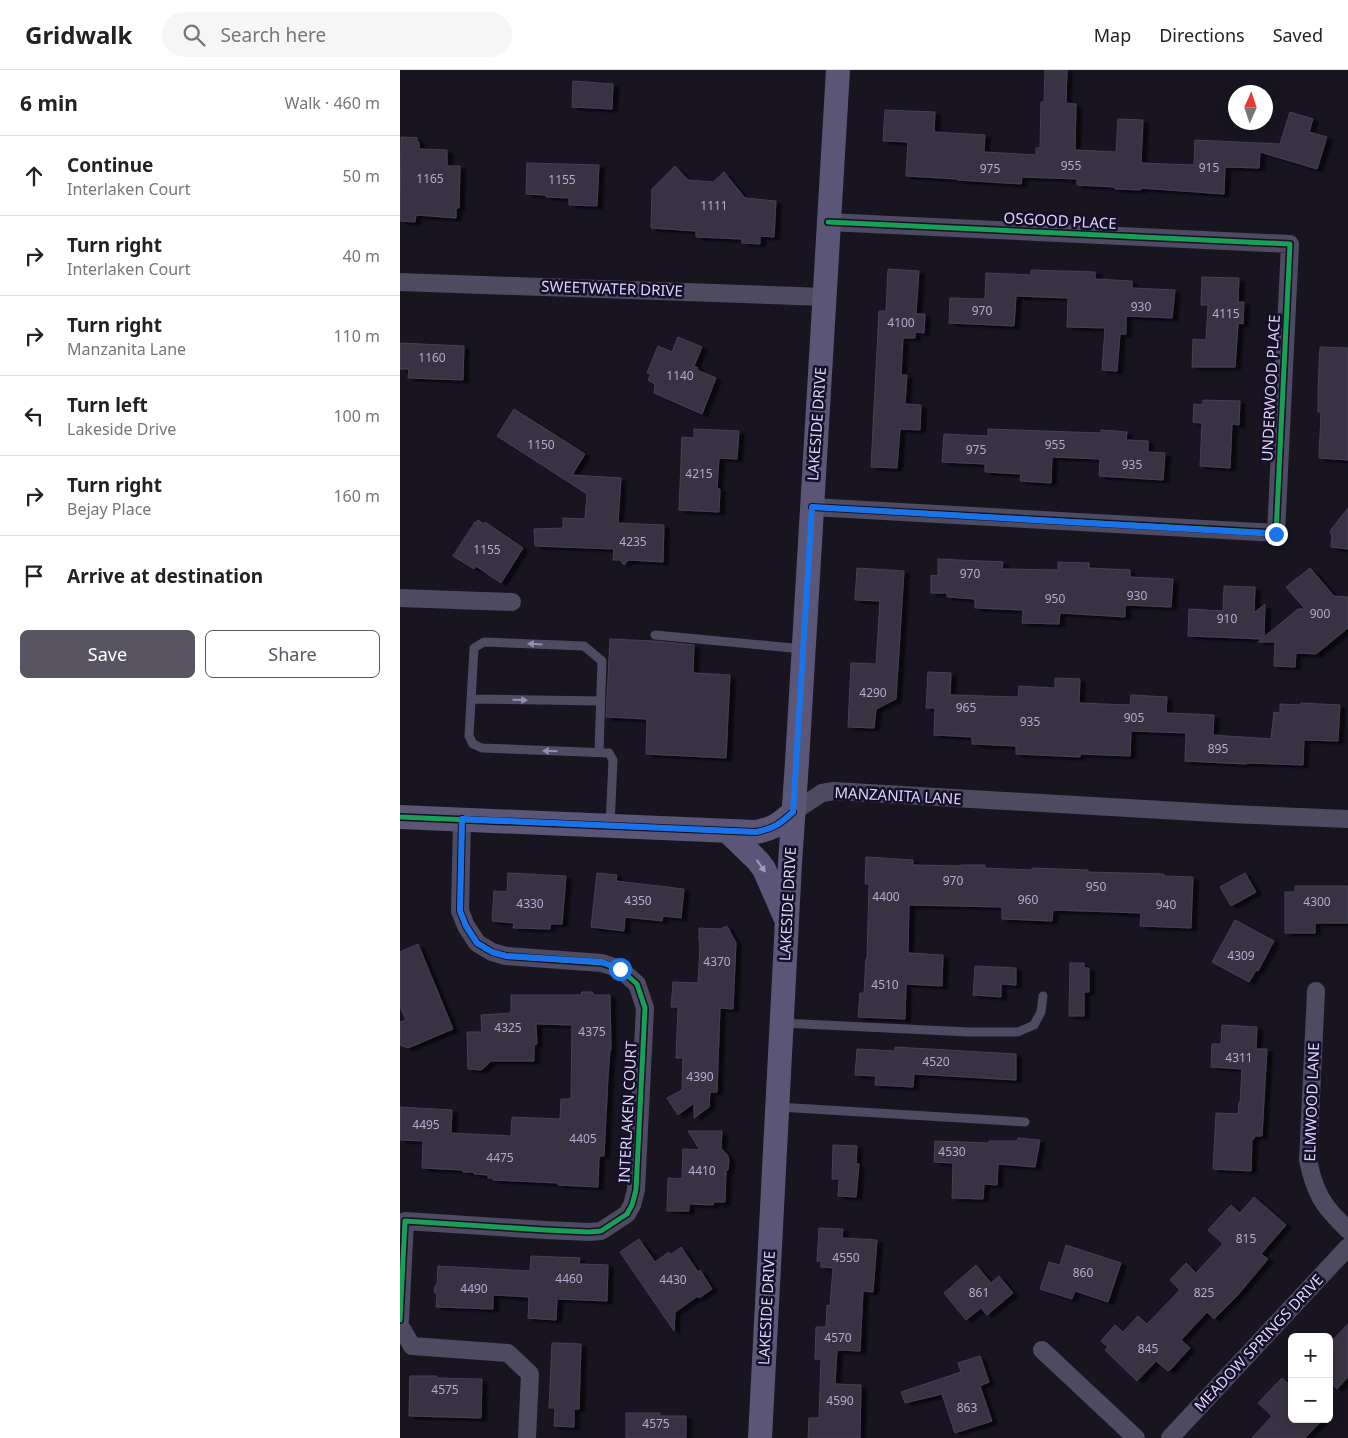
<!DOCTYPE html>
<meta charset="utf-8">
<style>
body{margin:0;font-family:"Noto Sans",sans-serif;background:#f6f6f6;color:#222}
.controls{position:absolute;right:15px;bottom:15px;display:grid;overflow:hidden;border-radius:8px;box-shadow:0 2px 12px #0003}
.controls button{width:45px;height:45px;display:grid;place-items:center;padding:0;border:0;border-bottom:1px solid #e0e0e0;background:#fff;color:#222;font:25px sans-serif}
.compass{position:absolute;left:828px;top:15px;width:45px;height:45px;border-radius:50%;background:#fff;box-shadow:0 2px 12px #0003;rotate:3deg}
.stop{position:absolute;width:15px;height:15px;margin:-11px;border:4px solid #1a73e8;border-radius:50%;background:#fff}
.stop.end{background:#1a73e8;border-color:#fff;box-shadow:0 1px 5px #0008}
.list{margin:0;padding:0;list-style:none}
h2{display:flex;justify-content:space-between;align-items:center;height:65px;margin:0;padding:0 20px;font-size:21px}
h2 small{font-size:16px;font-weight:400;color:#767676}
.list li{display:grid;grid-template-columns:32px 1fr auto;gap:15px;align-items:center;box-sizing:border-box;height:80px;padding:0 20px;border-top:1px solid #e0e0e0}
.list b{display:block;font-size:19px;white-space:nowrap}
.list p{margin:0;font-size:16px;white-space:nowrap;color:#767676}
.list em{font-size:16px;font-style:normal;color:#767676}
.actions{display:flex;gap:10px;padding:15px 20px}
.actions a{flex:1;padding:11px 0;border:1px solid #585462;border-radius:8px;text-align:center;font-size:18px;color:#585462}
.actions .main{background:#585462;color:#fff}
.icon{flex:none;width:28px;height:28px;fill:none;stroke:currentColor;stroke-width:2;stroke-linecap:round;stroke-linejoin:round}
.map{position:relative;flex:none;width:948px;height:1368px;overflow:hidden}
header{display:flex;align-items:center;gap:30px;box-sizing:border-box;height:70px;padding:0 25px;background:#fff;border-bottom:1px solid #e0e0e0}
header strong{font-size:24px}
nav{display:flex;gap:28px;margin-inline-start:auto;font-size:18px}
.search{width:350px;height:45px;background:#f6f6f6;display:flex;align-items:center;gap:12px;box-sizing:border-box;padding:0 18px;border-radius:28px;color:#767676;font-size:19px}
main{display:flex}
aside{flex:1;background:#fff}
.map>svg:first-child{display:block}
</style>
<header>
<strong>Gridwalk</strong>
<div class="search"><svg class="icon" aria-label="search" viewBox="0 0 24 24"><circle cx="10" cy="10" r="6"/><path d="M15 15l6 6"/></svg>Search here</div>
<nav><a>Map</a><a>Directions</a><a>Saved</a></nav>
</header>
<main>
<aside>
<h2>6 min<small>Walk · 460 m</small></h2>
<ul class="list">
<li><svg class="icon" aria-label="ahead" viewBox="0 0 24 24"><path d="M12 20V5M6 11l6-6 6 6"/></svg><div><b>Continue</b><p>Interlaken Court</p></div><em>50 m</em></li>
<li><svg class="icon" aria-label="right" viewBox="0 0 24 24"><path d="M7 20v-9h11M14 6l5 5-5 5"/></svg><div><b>Turn right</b><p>Interlaken Court</p></div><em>40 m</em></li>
<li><svg class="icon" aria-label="right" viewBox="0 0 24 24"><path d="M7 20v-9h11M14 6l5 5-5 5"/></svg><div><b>Turn right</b><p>Manzanita Lane</p></div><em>110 m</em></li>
<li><svg class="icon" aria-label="left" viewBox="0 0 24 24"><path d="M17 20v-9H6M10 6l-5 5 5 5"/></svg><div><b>Turn left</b><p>Lakeside Drive</p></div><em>100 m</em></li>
<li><svg class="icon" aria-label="right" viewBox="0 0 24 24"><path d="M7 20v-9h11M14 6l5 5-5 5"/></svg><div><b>Turn right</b><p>Bejay Place</p></div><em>160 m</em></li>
<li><svg class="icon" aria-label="arrive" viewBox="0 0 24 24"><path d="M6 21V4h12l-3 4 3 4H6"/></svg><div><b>Arrive at destination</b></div></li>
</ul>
<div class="actions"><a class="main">Save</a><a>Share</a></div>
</aside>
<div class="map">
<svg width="948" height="1368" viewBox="0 0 948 1368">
<defs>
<filter id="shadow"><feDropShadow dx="5.5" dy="3" stdDeviation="1" flood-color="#0009"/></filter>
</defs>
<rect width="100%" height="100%" fill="#181521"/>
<!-- building -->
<path fill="#373343" stroke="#454056" filter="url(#shadow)" d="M645,0H667L666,33L676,34L675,80L716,82L718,49L743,50L741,93L794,95L795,70L880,74L890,42L913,49L909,62L927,67L917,99L860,82L859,98L825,97L824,124L740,118L741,120L715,119V117L677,115V109L622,107L621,114L557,110V109L506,106L508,72L483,71L485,40L535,42L534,62L585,65L584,82L636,85V78H640L641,32H644Z
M173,11L213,14L212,39L172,37Z
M1,67L17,68V72H19V79L47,80V96H60L59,138H56V148L16,145L15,152L0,151Z
M127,93L199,95L197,136L169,135V128L146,127L145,125L126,124Z
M275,96L288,110L313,112L324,102L345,128L376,131L374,167L360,166V174L342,173V169L296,167V161L251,158L252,119Z
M488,199L519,201L516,244H525L524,263L515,262V268H503L501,305H507L505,334L521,335L520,360L500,359L497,398L471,397L479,241H486Z
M631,200L695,202V209L732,211V218L775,220L772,248L726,246V264H720L717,301L702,300L705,258L667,257L668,228L616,226L614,256L549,253L550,228L585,229L586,203L631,205Z
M802,207L839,208L838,232H844L843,254L839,253L838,255L835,297H792L793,269L806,270L808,235H801Z
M278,267L302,277L294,296L298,298L297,300L316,308L302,344L254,323L255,314L248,310L251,304L247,303L258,276L272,282Z
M0,273L64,276L63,310L8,308L9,299H0Z
M920,277L948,278V390L919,388L921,342H918V320Z
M803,330L840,331L839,355L832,354L830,398L800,396L802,353L793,352L794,334L803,335Z
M114,339L185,384L172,405L221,408L218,453L264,455L263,492L228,490L224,495L220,490H213L214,479L135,476L134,459L163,458V448L185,449L187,424L97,366Z
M294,359L339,361L337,389L319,388L317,419H320L319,442L279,440L282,367L294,368Z
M588,359L701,363V360L727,362L726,370L748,371V382L765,383L763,410L699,406L700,389L652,387L651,413L620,411L621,404L585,402V394L542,392L544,364L588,366Z
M948,438V479L931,477L932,466L930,461Z
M78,450L84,454L85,452L123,478L101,513L76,496L74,499L53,486L75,452L76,453Z
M538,489L603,492L602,499L658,500V492L689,493V498L730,500V507L773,509L771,537L725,535V547L660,543L659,554L622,553L623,541L622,540L575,538V529L547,527V523H531V505L538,506Z
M457,498L504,501L496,629L476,639L474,658L448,657L451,593L476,594L480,531L455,530Z
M910,498L934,526L948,527V558L916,584L896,583L895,597L874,596L875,572H858L862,569L788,566L789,539L823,541L824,516L855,517L854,543L865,534L864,567L898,539H905L886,517Z
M210,569L254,571L294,575L293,603L330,605L326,688L246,684L247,649L206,647Z
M528,602L551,603L550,625L618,627L619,616L655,618V608L680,609L679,633L730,635L731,625L767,627L766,643L814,645L813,665L871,669L874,642L880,643V634L901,635V633L940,635L938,671L904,670L903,695L850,693L845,694L785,691L786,663L731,661L730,686L680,684V687L616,684V676L572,674V667L534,665L535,638H526Z
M466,787L513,790V795L561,796V795H585V798L632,800V798L688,800V802L764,804V806L793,807L791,858L740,856L741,843L653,840L652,851L602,849V837L509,835L508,883L543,885L542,916L506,914L505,949L458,947L460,923H464L466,889H467L469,814H465Z
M108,803L166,806L162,854H150V859L113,858L114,853L92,851L94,821L107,822Z
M197,803L217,805L216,811L284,819L281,848L263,846L262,851L225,847L224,861L191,857Z
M845,803L856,822L831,836L820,817Z
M895,816H948V853H915V863H885V822H895Z
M835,850L874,871L858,901L856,900L849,912L812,892Z
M327,856L336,873L333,939L320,938L317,1022H310L309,1037L294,1048V1033L278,1045L267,1028L282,1020L283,988H276L278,937H271L273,912L298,913L300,873L299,871V858L320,859Z
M18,874L53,959L8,978L0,975V952L6,950L0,937V882Z
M670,893H684V898H689V922H684V946H669Z
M575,896L616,898V915L601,914V927L573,925Z
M182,922H192L195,925H210L211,980H210L208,1007L204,1086H199L198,1117L158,1115V1113L93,1110V1108H88V1105L74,1104V1102H63V1100L22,1098L23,1071L0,1070V1037L52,1040L51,1063L111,1066L112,1047L160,1049L161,1029H171L172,955L136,954L137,974L134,975V991H91L85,997L81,1000L68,999L67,962H82L81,945L111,943V925H181Z
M822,955L857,957L856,979H867L862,1066H854V1069H852L851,1101L813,1099L816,1043L838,1044L839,1032L840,1033L842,999L811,997L812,974H821Z
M495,977L616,984V1010L514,1004L513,1017L475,1015L476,1006L455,1005L457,979L495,981Z
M288,1061H322L321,1078L328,1086L329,1090L328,1100H326L325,1132H314L313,1135L289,1134V1141H267L268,1108L282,1109L283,1079L300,1080Z
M618,1068L640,1070L635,1097L598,1094L597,1115L584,1114L583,1129L552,1128L553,1093L534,1092L535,1071L589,1073V1071H617Z
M433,1075L457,1076L456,1094H459L456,1127L438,1126L439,1109H432Z
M854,1127L886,1155L861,1184L868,1189L836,1227L814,1249L807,1242L781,1270L790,1278L771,1299L768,1301L756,1291L737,1311L705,1280L708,1277L701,1271L715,1255L723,1262L738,1246L747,1254L780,1220L770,1210L786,1193L796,1203L823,1174L808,1160L831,1135L840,1143Z
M419,1158L443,1159L442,1168L477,1170L473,1222L463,1221L460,1281L437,1280L435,1314L461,1315L460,1368H408L409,1348H419L421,1289H415L416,1257H426L427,1235L430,1236L433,1198L421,1197V1191H417Z
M239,1169L255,1192L269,1182L270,1185L281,1177L298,1202L300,1200L312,1219L299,1228L298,1226L275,1242L274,1261L220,1182Z
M666,1175L721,1193L708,1232L675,1221L672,1229L640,1219L649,1192L660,1195Z
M131,1186L180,1188L179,1194L208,1195L207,1231L157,1229L156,1250L128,1248L129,1227L93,1225V1239L36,1237L37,1224L34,1222L35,1216L37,1214L38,1196L130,1201Z
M576,1195L591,1213L599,1206L613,1223L587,1245L581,1238L566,1250L544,1223Z
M948,1254V1307L937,1319L929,1311V1274Z
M152,1273L181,1274L179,1339H174V1357L154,1356L155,1338H149Z
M580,1286L589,1312L580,1316L592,1351L555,1363L542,1324L505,1333L501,1322L561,1302L558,1293Z
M10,1306H37V1308L82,1309L81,1348L9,1346Z
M882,1308L892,1317V1349H923L905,1368H852L872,1346L858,1333Z
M226,1343H260V1346H286V1368H226Z"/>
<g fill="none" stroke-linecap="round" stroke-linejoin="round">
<!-- lane -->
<path stroke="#4e4a62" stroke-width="9" d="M255,565L403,579
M71,629L200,631
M199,682L202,591L184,576L84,572L74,578L69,666L73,674L82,678L209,683L213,690L210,756
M382,953L569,962H618L634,955L641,942L643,926
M378,1037L625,1052"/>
<!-- street -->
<path stroke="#4e4a62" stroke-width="18" d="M0,212L425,227
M412,437L876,463L890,174L428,152
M0,528L112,532
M393,742L422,723L434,721L831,744L948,749
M916,921L908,1090C915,1124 923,1136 948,1160
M0,1250L5,1151L145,1160L189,1162L201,1161L227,1144L232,1135L236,1120L245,938L237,914L220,899L202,893L106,886L92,882L77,873L66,856L60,841L62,749
M0,1256L12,1276L108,1283L130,1304L127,1368
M642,1280L736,1368
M770,1368L948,1177"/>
<!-- secondary -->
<path stroke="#5b5675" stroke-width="24" d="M0,747L355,762C373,759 380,754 393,742
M327,761L358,791L364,799L385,847
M360,1368L390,793L397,692L438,0"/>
<!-- cycleway casing -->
<g stroke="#150f27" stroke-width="8">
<path id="cycleway" d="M412,437L876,463L890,174L428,152
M0,747L355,762C373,759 380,754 393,742
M0,1250L5,1151L145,1160L189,1162L201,1161L227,1144L232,1135L236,1120L245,938L237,914L220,899L202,893L106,886L92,882L77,873L66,856L60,841L62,749"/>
</g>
<!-- cycleway -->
<use href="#cycleway" stroke="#1a9f57" stroke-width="5"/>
</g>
<!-- one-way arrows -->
<defs><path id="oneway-solid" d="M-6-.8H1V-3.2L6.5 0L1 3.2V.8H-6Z" transform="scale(1.25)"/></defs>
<g fill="#9690b0">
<use href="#oneway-solid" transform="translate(135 574) rotate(-177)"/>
<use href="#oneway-solid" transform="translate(120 630) rotate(1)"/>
<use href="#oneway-solid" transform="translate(150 681) rotate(-178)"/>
</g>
<use fill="#a39cc1" href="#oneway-solid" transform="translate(361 796) rotate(55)"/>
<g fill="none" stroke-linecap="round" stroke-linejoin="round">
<!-- route -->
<path stroke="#1a73e8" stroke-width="6" d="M220,899L202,892L106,886L92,882L77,873L66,856L60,841L62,749L356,762C373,759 380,754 393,742L412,437L876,464"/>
</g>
<g text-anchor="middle" stroke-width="5" stroke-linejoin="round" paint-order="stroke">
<!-- number labels -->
<g font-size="12" fill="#b4acd0">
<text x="671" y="100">955</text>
<text x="809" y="102">915</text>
<text x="590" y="103">975</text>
<text x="30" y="113">1165</text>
<text x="162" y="114">1155</text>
<text x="314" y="140">1111</text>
<text x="741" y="241">930</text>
<text x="582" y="245">970</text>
<text x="826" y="248">4115</text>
<text x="501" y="257">4100</text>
<text x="32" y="292">1160</text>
<text x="280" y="310">1140</text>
<text x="141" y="379">1150</text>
<text x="655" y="379">955</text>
<text x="576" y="384">975</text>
<text x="732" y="399">935</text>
<text x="299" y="408">4215</text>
<text x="233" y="476">4235</text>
<text x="87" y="484">1155</text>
<text x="570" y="508">970</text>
<text x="737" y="530">930</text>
<text x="655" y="533">950</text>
<text x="920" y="548">900</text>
<text x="827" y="553">910</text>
<text x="473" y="627">4290</text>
<text x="566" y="642">965</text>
<text x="734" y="652">905</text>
<text x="630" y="656">935</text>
<text x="818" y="683">895</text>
<text x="553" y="815">970</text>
<text x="696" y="821">950</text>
<text x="486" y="831">4400</text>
<text x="628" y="834">960</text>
<text x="238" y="835">4350</text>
<text x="917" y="836">4300</text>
<text x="130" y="838">4330</text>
<text x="766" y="839">940</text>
<text x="841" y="890">4309</text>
<text x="317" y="896">4370</text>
<text x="485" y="919">4510</text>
<text x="108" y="962">4325</text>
<text x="192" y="966">4375</text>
<text x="839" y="992">4311</text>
<text x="536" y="996">4520</text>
<text x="300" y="1011">4390</text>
<text x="26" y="1059">4495</text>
<text x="183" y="1073">4405</text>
<text x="552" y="1086">4530</text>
<text x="100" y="1092">4475</text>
<text x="302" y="1105">4410</text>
<text x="846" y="1173">815</text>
<text x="446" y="1192">4550</text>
<text x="683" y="1207">860</text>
<text x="169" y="1213">4460</text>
<text x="273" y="1214">4430</text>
<text x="74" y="1223">4490</text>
<text x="579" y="1227">861</text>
<text x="804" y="1227">825</text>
<text x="438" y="1272">4570</text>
<text x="748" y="1283">845</text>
<text x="45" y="1324">4575</text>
<text x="440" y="1335">4590</text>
<text x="567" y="1342">863</text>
<text x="256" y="1358">4575</text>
</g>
<!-- street labels -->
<g font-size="15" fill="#ded5ff" stroke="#150f27">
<text transform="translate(660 151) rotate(3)" y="5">OSGOOD PLACE</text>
<text transform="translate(212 219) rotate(2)" y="5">SWEETWATER DRIVE</text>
<text transform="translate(871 318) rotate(-87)" y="5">UNDERWOOD PLACE</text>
<text transform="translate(417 354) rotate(-86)" y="5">LAKESIDE DRIVE</text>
<text transform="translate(498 726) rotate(3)" y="5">MANZANITA LANE</text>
<text transform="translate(388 834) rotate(-87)" y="5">LAKESIDE DRIVE</text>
<text transform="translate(912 1032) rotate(-88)" y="5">ELMWOOD LANE</text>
<text transform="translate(228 1042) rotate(-87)" y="5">INTERLAKEN COURT</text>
<text transform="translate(367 1238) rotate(-87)" y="5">LAKESIDE DRIVE</text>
<text transform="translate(859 1273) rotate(-47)" y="5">MEADOW SPRINGS DRIVE</text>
</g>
</g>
</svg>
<div class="controls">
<button>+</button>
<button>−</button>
</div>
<svg class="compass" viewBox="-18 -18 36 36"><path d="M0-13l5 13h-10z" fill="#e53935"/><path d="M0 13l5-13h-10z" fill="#767676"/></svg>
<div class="stop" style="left:220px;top:899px"></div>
<div class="stop end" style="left:876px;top:464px"></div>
</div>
</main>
